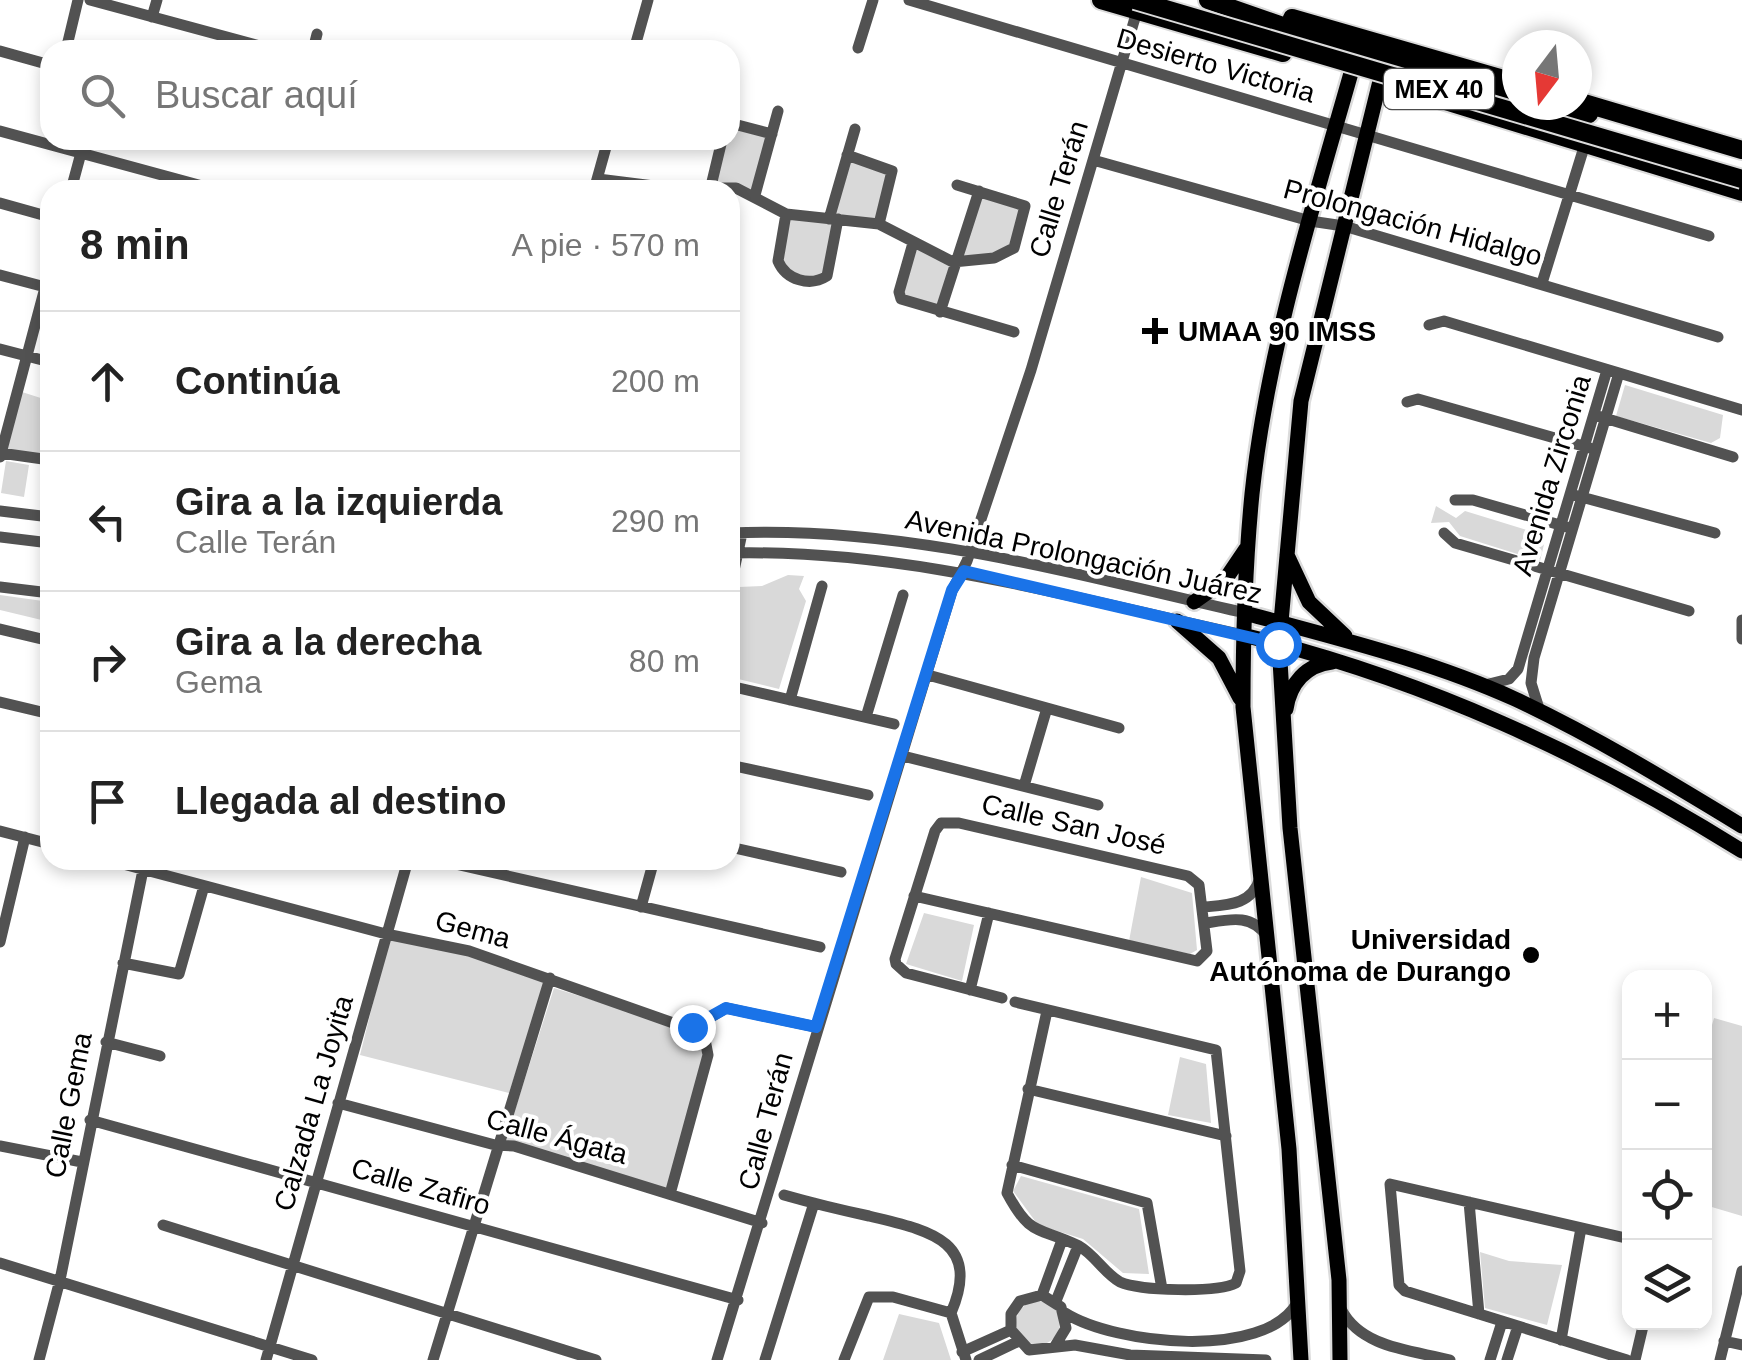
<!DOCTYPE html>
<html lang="es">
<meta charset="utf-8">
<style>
body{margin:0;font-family:Helvetica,sans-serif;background:#f2f2f2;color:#222}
.controls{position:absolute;right:30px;bottom:30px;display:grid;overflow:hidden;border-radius:20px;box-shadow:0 5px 15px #0003}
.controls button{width:90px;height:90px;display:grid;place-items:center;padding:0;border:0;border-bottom:2px solid #e0e0e0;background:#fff;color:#222;font:50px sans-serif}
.compass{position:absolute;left:1502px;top:30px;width:90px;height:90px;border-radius:50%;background:#fff;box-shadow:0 5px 15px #0003;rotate:196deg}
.stop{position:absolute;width:30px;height:30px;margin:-22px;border:8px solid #1a73e8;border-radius:50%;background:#fff}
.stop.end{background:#1a73e8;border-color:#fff;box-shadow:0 2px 10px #0008}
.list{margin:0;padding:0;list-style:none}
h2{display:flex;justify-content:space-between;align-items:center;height:130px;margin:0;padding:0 40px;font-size:42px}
h2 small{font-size:32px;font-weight:400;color:#767676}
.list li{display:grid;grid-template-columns:65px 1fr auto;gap:30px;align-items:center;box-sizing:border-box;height:140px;padding:0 40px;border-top:2px solid #e0e0e0}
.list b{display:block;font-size:38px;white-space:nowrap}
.list p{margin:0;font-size:32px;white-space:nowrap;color:#767676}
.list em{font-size:32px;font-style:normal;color:#767676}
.icon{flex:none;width:55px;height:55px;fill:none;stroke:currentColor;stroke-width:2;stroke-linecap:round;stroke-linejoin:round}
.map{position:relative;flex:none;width:1742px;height:1360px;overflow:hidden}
.search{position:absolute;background:#fff;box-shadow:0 5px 15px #0003;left:40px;top:40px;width:700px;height:110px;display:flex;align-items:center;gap:25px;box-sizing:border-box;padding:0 35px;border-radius:30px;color:#767676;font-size:38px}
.panel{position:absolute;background:#fff;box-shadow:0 5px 15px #0003;left:40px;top:180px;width:700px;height:690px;border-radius:30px}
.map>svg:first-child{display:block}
</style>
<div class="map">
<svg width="1742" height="1360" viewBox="0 0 1742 1360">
<rect width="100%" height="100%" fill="#fff"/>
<!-- green -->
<path fill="#d9d9d9" d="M730,125L770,136L754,193L713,185L723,140H730Z
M849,158L890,172L878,222L833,216Z
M980,194L1021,206L1017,240L992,256L961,258Z
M788,217L836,221L826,274L808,279L783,268Z
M914,246L951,263L939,309L901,296Z
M1625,385L1723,415L1720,438L1711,443L1616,416Z
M22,392L50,401V456L6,449Z
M6,461L29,465L24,497L1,493Z
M1436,506L1456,518L1465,511L1546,536L1540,561L1460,536L1449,522L1431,523Z
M788,575L804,576L799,589L806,601L779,689L730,677V609L739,587L762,586Z
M0,595L50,602V622L0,610Z
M1141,877L1192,893L1197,950L1190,954L1129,941Z
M924,913L974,925L962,981L906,964Z
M389,939L470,954L545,981L509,1093L360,1055Z
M554,988L698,1033L704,1061L668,1189L505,1141Z
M1714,1018L1742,1026V1216L1705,1205V1049Z
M1180,1057L1206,1064L1211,1123L1168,1115Z
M1021,1176L1139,1209L1149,1274L1123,1273L1083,1239L1038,1225L1013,1191Z
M1480,1252L1509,1261L1562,1265L1547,1325L1485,1308Z
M1016 1323a22 22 0 1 1 44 0a22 22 0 1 1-44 0Z
M899,1314L939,1323L951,1360H883Z"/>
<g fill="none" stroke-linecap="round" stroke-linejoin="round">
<!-- major casing -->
<g stroke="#dbdbdb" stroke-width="20">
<path id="major" d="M1287,555L1309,602L1345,636
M1194,602L1225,580L1246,549
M1245,613C1336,638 1429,660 1515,699C1594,736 1668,781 1742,826
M1177,621L1219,658L1240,698
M1243,635C1423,679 1585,753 1742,851
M1286,709C1290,683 1306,665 1332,662
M1301,1360L1289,1149L1243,707C1243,636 1245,565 1252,494C1267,352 1312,210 1351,73
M1340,1360L1339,1280L1290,828L1279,644L1301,401L1380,81"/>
</g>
<!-- highway casing -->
<g stroke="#dbdbdb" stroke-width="22">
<path id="highway" d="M1101,0L1283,53
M1208,0L1323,40L1517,96
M1292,18L1517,83
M1419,93L1742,192
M1577,101L1742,150
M1553,105L1589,114"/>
</g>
<!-- minor -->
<path stroke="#525252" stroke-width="11" d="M90,0L275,50
M909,0L1709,236
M152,17L157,0
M858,48L873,0
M66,50L78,0
M313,50L317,34
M634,50L648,0
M0,51L50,65
M730,123L772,134
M0,131L217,190
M847,155L892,171L879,224
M1093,160L1310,221L1344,226L1718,337
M598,179L670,188H736L786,214L879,224L953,262L994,258L1014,248L1025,206L957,185
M71,190L81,153
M594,190L608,140
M710,190L722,140
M755,195L778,111
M0,203L50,217
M786,214L778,261C786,280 810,287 827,276L838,219
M829,219L855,129
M913,243L899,292L901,299L1014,332
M0,275L49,288
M1542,283L1585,144
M940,312L979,191
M1429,325L1444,321L1619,373L1534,658L1531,683L1540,712
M0,349L50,362
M1619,373L1742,410
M1407,402L1418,399L1590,448
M1598,416L1733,457
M0,453L50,460
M0,457L50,269
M1574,495L1715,533
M1455,500H1473L1567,527
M0,511L50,517
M730,533C903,525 1078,575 1245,613
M1444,533L1455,543L1689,611
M0,537L50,543
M730,553C906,549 1073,598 1243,635
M0,587L50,593
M730,589L742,533
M1742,620V639
M0,629L50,641
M928,675L1119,728
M1485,685L1509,679L1518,669L1607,370
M730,686L894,724
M790,700L822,586
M0,702L50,714
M866,717L903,595
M903,756L1098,805
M730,765L868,795
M1024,786L1047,708
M0,831L50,844
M730,847L841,872
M108,860L386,934L469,951L679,1025L696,1026L726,1008L816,1027
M442,861L820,947
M914,896L1197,961L1207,951L1199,885L1188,876L959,823H941L935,831L895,959L896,964L906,973L1002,998
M641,907L654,860
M1204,907C1228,905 1252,905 1260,878
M1206,923C1231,919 1251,914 1267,936
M0,942L25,837
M123,963L179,974L204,886
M970,990L989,913
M1015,1002L1216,1050L1240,1271L1236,1283C1217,1293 1140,1291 1120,1282C1104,1273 1095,1255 1079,1246C1038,1226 1031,1238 1007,1193L1047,1011
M106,1042L160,1056
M1028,1089L1226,1136
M338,1103L495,1145L514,1146L762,1223
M90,1120L738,1300
M0,1146L82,1162
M1012,1165L1147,1203L1162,1289
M670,1194L708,1055L702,1024
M784,1195C812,1203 841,1210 869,1216C926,1230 983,1239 951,1313L966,1360
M1469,1202L1479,1314
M163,1225L596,1360
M0,1263L312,1360
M1042,1295L1062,1240
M1056,1301L1078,1246
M1341,1309C1361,1348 1411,1350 1450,1360
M1065,1313C1116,1345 1265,1360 1297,1303
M1561,1340L1581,1228
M1724,1341L1742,1345
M1055,1346L1066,1328L1061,1307L1042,1295L1020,1301L1011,1314V1330L1029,1350L1075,1345L1130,1355L1266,1360
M962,1352L1011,1330
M39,1360L60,1280L145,860
M266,1360L408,860
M433,1360L550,978
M717,1360L952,591L967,561L1031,370L1137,11
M765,1360L814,1203
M844,1360L869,1297H893L951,1313
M979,1360L1017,1342
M1490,1360L1502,1322
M1507,1360L1518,1326
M1627,1360L1405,1291L1399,1285L1390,1184L1630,1239
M1635,1360L1644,1322
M1720,1360L1742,1271"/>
<!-- major -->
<use href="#major" stroke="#000" stroke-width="15"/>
<!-- highway -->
<use href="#highway" stroke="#000" stroke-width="18"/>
<!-- highway-bridge casing -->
<g stroke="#dbdbdb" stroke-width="22" stroke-linecap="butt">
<path id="highway-bridge" d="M1135,0L1742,179"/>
</g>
<!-- highway-bridge -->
<use href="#highway-bridge" stroke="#000" stroke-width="18"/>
</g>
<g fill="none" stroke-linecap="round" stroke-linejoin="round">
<!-- route -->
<path stroke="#1a73e8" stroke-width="12" d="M692,1027L726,1008L816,1027L952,590L964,571L1278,644"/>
</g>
<!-- markers -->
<g fill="#000" stroke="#fff" stroke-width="4">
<path d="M1150 316h10v10h10v10h-10v10h-10v-10h-10v-10h10z"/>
<circle cx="1531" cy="955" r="10"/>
</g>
<g text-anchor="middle" stroke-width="8" stroke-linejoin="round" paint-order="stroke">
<!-- shield labels -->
<rect fill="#fff" stroke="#4c4c4c" stroke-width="2.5" x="1384" y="69" width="110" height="40" rx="8"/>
<g font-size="25" font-weight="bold" fill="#000">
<text x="1439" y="98">MEX 40</text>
</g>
<!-- street labels -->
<g font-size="28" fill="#000" stroke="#fff">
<text transform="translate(1216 65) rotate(16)" y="10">Desierto Victoria</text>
<text transform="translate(1058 189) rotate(-73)" y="10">Calle Terán</text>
<text transform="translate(1413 222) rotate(15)" y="10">Prolongación Hidalgo</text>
<text transform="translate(1551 475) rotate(-73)" y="10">Avenida Zirconia</text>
<text transform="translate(1084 556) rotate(12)" y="10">Avenida Prolongación Juárez</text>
<text transform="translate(1074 824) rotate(13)" y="10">Calle San José</text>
<text transform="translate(473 929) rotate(15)" y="10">Gema</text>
<text transform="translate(313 1103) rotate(-74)" y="10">Calzada La Joyita</text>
<text transform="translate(68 1105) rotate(-79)" y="10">Calle Gema</text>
<text transform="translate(765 1121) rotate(-75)" y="10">Calle Terán</text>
<text transform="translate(557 1136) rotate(15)" y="10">Calle Ágata</text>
<text transform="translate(421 1186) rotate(16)" y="10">Calle Zafiro</text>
</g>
<!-- poi labels -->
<g font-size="28" font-weight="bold" fill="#000" stroke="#fff" text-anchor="start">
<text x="1178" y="341">UMAA 90 IMSS</text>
<text x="1511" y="949" text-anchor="end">Universidad<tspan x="1511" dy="32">Autónoma de Durango</tspan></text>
</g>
</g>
</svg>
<div class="controls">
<button>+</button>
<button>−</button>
<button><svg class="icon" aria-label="locate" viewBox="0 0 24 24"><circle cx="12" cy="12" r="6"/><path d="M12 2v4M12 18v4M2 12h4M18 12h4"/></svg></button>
<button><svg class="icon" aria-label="layers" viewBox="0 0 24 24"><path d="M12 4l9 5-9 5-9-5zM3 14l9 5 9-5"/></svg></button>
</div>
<svg class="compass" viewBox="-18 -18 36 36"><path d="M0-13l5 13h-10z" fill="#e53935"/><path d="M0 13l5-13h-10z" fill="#767676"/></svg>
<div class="stop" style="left:1278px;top:644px"></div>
<div class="stop end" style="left:692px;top:1027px"></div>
<div class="search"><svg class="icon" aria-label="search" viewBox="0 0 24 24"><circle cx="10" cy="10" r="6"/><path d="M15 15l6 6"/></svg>Buscar aquí</div>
<section class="panel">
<h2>8 min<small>A pie · 570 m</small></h2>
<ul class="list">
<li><svg class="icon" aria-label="ahead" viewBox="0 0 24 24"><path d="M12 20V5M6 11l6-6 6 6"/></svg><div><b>Continúa</b></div><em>200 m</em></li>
<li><svg class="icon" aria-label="left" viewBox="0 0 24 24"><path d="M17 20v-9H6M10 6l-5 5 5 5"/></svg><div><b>Gira a la izquierda</b><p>Calle Terán</p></div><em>290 m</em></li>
<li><svg class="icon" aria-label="right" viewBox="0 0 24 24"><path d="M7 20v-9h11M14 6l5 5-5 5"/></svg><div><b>Gira a la derecha</b><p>Gema</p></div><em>80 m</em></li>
<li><svg class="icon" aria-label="arrive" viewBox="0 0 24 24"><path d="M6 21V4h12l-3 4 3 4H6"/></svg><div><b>Llegada al destino</b></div></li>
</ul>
</section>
</div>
